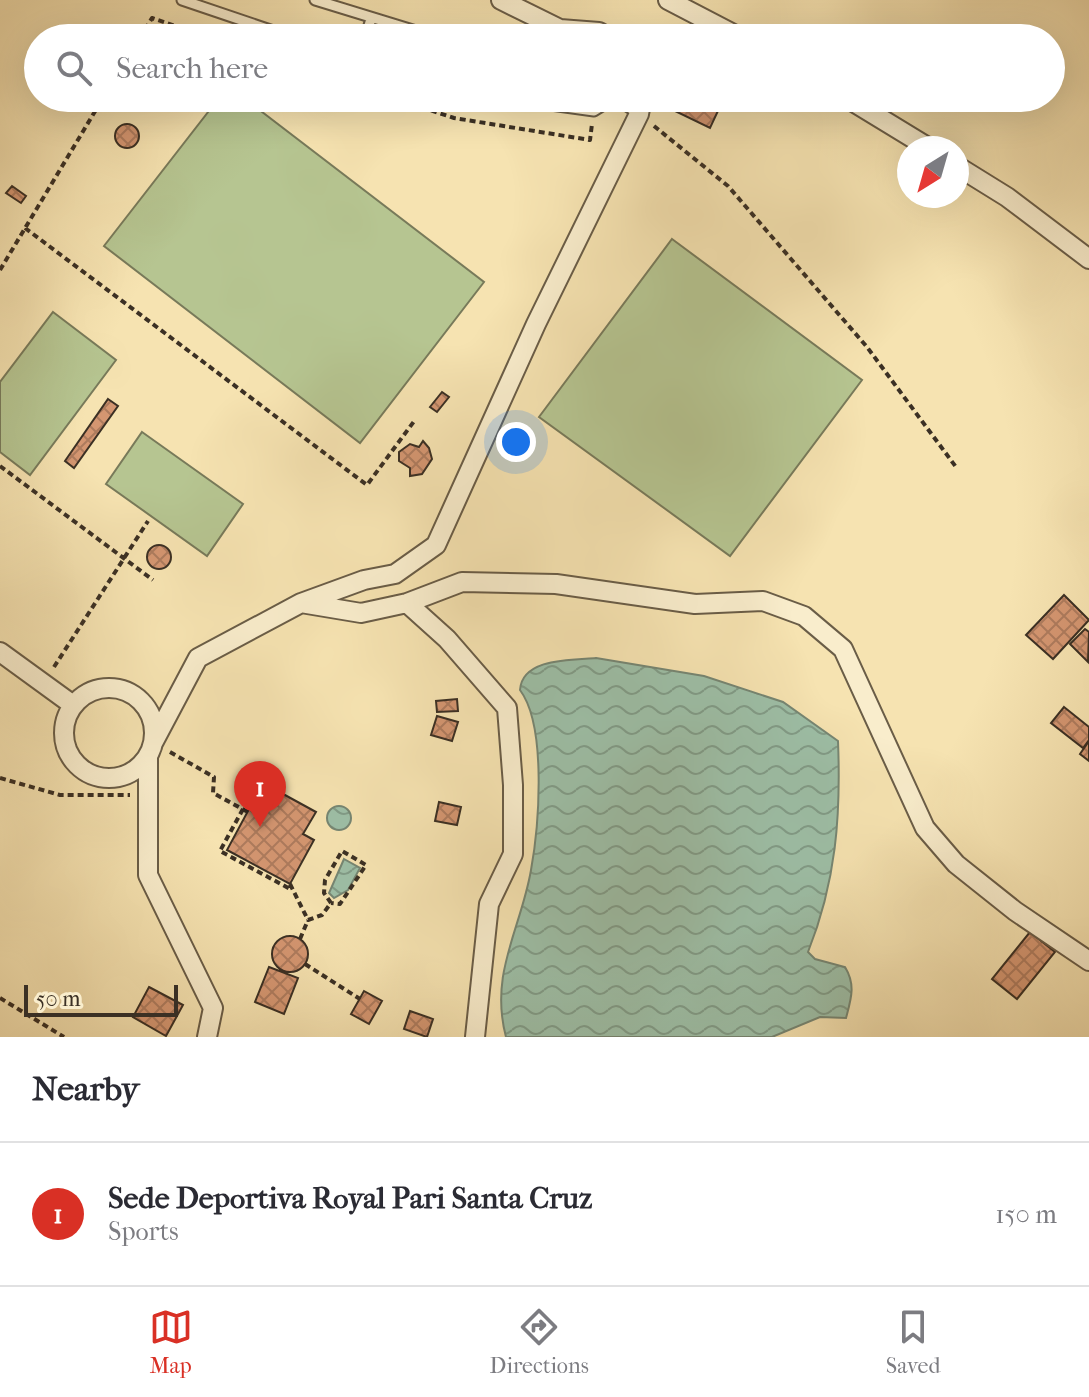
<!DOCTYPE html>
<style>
body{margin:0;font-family:"IM FELL French Canon",serif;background:#f7f7f7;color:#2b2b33}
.compass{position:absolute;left:897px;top:136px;width:72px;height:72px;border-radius:50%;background:#fff;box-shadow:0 8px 32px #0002;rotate:217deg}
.scale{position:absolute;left:24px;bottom:20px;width:154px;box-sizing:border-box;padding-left:8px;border:4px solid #3b3024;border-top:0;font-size:22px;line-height:28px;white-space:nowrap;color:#3b3024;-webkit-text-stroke:6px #f9edcc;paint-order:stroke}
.you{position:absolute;left:516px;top:442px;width:28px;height:28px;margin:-20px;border:6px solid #fff;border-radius:50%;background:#1a73e8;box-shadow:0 0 0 12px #1a73e833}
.badge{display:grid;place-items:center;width:52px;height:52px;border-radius:50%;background:#d93025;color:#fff;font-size:26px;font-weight:700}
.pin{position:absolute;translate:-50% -66px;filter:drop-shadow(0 2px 4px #0008)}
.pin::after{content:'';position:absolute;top:42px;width:28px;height:24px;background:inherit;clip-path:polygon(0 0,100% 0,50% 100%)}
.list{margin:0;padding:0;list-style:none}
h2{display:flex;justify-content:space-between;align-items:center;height:104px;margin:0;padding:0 32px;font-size:34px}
h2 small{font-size:26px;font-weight:400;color:#7c7c81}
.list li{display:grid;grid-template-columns:52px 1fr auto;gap:24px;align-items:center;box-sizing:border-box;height:144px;padding:0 32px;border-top:2px solid #e1e1e2}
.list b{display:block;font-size:30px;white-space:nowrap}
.list p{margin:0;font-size:26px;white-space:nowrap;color:#7c7c81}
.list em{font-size:26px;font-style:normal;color:#7c7c81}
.icon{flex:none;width:44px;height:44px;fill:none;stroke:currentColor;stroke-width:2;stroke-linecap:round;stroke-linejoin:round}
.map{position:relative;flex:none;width:1089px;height:1037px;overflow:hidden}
.search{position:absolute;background:#fff;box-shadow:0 8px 32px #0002;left:24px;right:24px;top:24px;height:88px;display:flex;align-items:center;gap:20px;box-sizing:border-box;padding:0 28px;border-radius:44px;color:#7c7c81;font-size:30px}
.sheet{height:248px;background:#fff}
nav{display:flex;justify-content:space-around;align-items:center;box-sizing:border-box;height:112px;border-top:2px solid #e1e1e2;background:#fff;font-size:22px;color:#7c7c81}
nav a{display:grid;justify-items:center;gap:4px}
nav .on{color:#d93025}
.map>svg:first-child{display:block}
</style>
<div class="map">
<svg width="1089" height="1037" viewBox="0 0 1089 1037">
<defs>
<pattern id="water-waves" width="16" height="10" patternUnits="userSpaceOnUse" patternTransform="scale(2)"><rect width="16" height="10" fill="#9dbfa7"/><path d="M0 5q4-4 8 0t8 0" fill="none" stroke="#819c88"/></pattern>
<pattern id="building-cross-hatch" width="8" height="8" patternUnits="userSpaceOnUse" patternTransform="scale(2)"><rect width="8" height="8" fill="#d49671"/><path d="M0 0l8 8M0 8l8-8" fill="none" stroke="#ad7b5d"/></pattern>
</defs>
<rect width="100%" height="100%" fill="#f6e3b1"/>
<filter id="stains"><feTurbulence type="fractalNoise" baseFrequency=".0025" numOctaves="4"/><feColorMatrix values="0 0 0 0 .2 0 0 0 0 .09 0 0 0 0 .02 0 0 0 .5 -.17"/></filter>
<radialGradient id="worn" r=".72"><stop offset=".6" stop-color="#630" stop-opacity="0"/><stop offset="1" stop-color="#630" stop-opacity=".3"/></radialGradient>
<!-- green -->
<path fill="#b6c591" stroke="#787a5a" stroke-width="2" d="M219,98H244L484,282L360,443L104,246Z
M672,239L862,380L730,556L539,417Z
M53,312L116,360L30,475L0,452V382Z
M142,432L243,504L207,556L106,484Z"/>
<!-- water -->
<path fill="url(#water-waves)" stroke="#768673" stroke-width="2" d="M596,658L704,676L783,702L838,741C841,816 836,882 808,952L815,959L845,967C856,985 851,999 846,1018L820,1017L772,1037H506C489,973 521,929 531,870C539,826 547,726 520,690C522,658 571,660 596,658Z
M327 818a12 12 0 1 1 24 0a12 12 0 1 1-24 0Z
M344,859L360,868L348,890L334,898L329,893Z"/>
<!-- building -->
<path fill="url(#building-cross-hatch)" stroke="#3b3024" stroke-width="2" d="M679,98H724L710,128L673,110Z
M115 136a12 12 0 1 1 24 0a12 12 0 1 1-24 0Z
M12,186L26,196L21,203L6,193Z
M442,392L449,397L437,412L430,407Z
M108,399L118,406L74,468L65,461Z
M423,441L429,448L432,459L422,474L410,476V468L399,461V452L410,444L419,447Z
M147 557a12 12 0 1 1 24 0a12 12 0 1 1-24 0Z
M1064,595L1089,620L1053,659L1026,635Z
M1085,629L1089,632L1088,662L1070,644Z
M457,699L458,711L437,712L436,701Z
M1064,707L1089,727V740L1083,748L1051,723Z
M437,716L458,722L452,741L431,735Z
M1089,741V761L1080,754Z
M263,783L316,812L303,834L314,840L290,884L227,850Z
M439,802L461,807L457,825L435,821Z
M1030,932L1055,952L1017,999L992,979Z
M272 954a18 18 0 1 1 36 0a18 18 0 1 1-36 0Z
M269,967L298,978L284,1014L255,1002Z
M149,987L183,1005L166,1036L133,1017Z
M364,991L382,1001L369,1024L351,1014Z
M410,1011L433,1019L427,1037L404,1029Z"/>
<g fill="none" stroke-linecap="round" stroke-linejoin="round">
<!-- lane casing -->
<g stroke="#6a5d47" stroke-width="13">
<path id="lane" d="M182,0L294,38
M315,0L439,38
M365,38L371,19
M499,98L594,111L615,98L639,114"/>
</g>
<!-- street casing -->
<g stroke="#6a5d47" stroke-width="22">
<path id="street" d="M501,0L560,29L599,32L609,38
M668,0L741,38
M847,98L929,148
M957,166L1007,197L1089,259
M301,603L361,613L407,603L462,582L556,584L695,604L763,601L804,616L843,649L925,828L956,864L1015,911L1089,961
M407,603L447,639L507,708L513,785V854L489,904L475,1037
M0,652L73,705
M64 733a45 45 0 1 1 90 0a45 45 0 1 1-90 0Z
M153,743L198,658L301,603L364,580L395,574L436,545L536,324L639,114L642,98
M148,756V875L213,1008L207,1037"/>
</g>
<!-- path -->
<path stroke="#3b3024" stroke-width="4" stroke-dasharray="6 4" stroke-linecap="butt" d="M140,38L152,18L211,38
M393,98L454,118L590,140L592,124
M654,126L728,186L867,347L956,467
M25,228L367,485L415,420
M0,270L103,98
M0,466L153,580
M54,667L148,521
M170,752L214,777L213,793L248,812
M0,778L60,795H130
M243,809L220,851L292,890
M290,884L308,920L322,915L331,903L324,893L325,880L342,851L366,865L340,904L331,903
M300,939L308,920
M305,964L360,999
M0,998L64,1037"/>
<!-- lane -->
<use href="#lane" stroke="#f9edcc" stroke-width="9"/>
<!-- street -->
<use href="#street" stroke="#f9edcc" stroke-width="18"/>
</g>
<rect width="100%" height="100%" filter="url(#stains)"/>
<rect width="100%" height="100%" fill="url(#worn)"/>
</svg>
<svg class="compass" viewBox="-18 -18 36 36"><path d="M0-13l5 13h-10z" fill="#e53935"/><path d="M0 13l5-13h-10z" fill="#7c7c81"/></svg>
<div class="scale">50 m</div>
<div class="you"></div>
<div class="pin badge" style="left:260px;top:827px">1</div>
<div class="search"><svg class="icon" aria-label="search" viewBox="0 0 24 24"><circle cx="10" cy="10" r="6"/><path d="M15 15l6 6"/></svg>Search here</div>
</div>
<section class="sheet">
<h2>Nearby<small></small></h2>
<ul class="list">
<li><span class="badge">1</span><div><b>Sede Deportiva Royal Pari Santa Cruz</b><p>Sports</p></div><em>150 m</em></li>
</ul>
</section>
<nav>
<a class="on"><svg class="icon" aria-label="map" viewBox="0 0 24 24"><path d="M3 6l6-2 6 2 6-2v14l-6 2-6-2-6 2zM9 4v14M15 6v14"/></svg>Map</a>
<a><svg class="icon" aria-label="directions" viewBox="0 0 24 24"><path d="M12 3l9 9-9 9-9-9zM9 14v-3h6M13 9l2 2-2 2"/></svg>Directions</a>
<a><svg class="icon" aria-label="saved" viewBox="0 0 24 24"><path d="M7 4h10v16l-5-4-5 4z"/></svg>Saved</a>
</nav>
